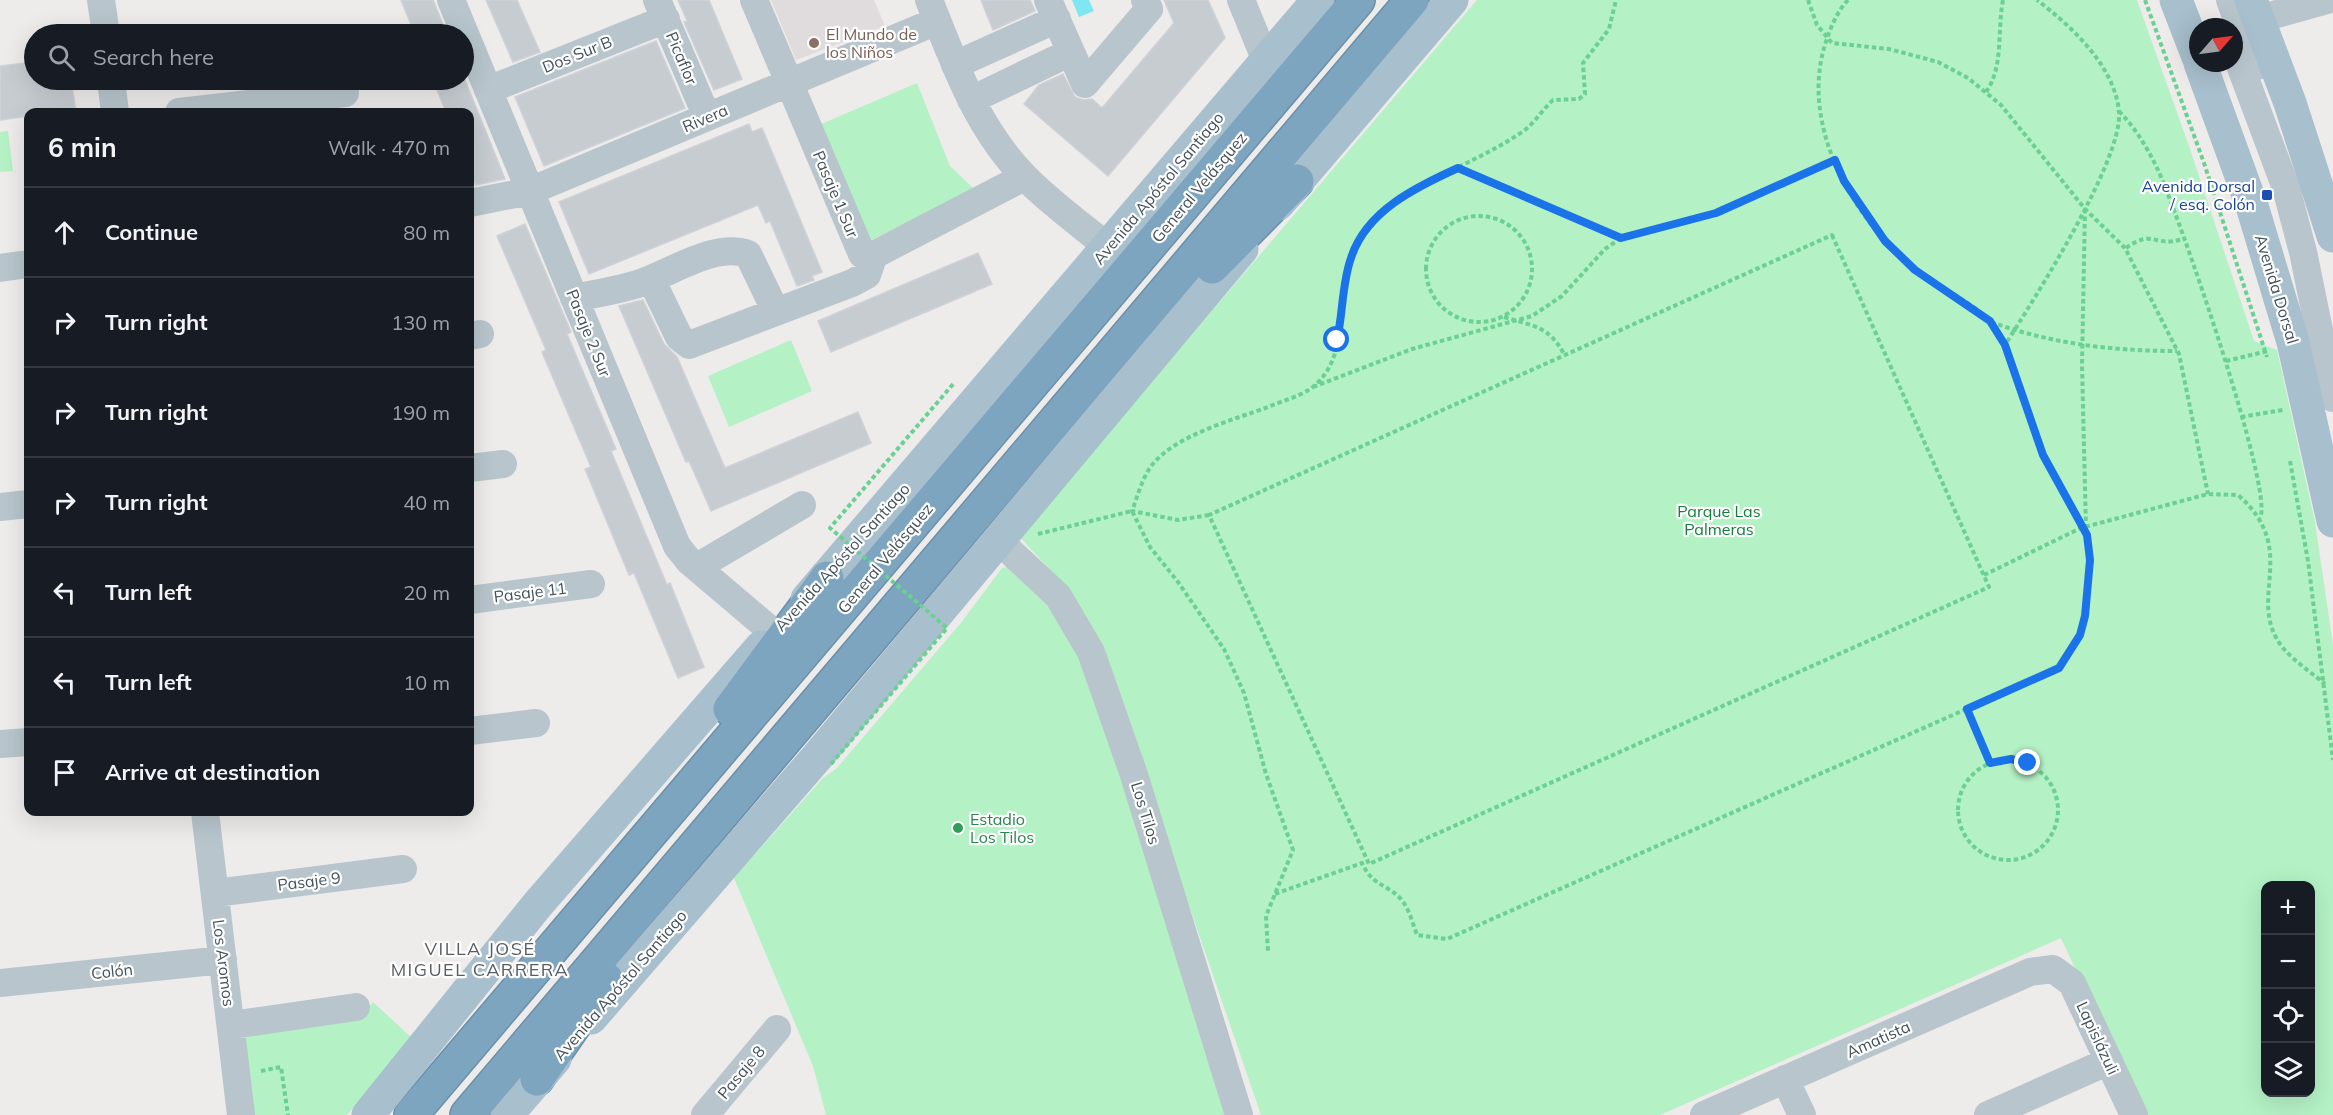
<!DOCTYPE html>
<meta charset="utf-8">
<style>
body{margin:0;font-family:Mulish,sans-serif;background:#20242c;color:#f1f3f6}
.controls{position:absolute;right:18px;bottom:18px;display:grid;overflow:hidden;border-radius:12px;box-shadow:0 6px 24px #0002}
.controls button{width:54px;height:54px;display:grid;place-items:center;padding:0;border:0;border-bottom:2px solid #363941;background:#171b24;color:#f1f3f6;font:30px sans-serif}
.compass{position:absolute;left:2189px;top:18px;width:54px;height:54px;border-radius:50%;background:#171b24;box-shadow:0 6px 24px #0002;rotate:62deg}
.stop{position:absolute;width:18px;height:18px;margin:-14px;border:4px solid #1a73e8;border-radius:50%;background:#fff}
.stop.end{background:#1a73e8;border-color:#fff;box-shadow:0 2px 6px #0008}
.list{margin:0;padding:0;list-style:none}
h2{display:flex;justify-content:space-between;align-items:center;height:78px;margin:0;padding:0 24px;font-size:26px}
h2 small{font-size:20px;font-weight:400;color:#9ea1a6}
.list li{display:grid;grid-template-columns:39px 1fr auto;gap:18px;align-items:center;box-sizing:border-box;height:90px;padding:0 24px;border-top:2px solid #363941}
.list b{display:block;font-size:22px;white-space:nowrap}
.list em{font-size:20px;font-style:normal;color:#9ea1a6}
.icon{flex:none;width:33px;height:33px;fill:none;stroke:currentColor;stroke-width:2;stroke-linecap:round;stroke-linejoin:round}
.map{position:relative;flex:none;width:2333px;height:1115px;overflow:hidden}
.search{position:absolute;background:#171b24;box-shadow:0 6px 24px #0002;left:24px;top:24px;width:450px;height:66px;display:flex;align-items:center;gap:15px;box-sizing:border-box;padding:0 21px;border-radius:33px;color:#9ea1a6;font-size:22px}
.panel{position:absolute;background:#171b24;box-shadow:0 6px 24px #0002;left:24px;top:108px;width:450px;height:708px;border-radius:12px}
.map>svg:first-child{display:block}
</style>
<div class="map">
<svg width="2333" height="1115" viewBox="0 0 2333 1115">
<rect width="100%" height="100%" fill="#eeebeb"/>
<!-- education -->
<path fill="#e0dcdd" d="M771,0H874L885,26L796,60Z"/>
<!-- green -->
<path fill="#b4f1c5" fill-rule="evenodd" d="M1477,0H2137L2191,152L2254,341L2277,350L2315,522L2333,645V1115H2143L2061,938L1660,1115H1261L1134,745L1067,588L1015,532L1161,371ZM2266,886H2310V1092H2266Z
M917,83L950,166L975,190L871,240L819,125Z
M8,131L13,171L0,172V132Z
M791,340L812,391L729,427L708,376Z
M1012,566L1049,602L1082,659L1101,710L1225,1115H826L813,1066L734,878L823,778L836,769L960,624L1002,568Z
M373,1002L413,1039L347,1115H252L242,1034L361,1017Z"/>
<!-- water -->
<path fill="#7ee7f1" d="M1072,0H1089L1094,11L1079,17Z"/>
<!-- building -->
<path fill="#c7ccd1" stroke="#ced2d8" stroke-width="1.5" d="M401,0H433L447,34H415Z
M486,0H517L540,52L513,62Z
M678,0H709L742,79L714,90L684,22L687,21Z
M981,0H1030L1035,11L993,30Z
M1164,0H1208L1225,38L1108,176L1024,104L1039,85L1063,74L1075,97L1083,100L1092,99L1102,108L1174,23Z
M656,41L685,108L544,166L515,97Z
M34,62V80H71L76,112H28V116L0,120V66Z
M433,80H465L505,179L476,185L470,170V112H446Z
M749,124L752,132L762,128L822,272L812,276L814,280L797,286L770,221L766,223L758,205L589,274L559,202Z
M525,224L571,332L567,334L616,449L611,451L667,585L670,583L704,667L678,678L634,573L629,575L585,469L591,467L542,352L546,350L497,236Z
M978,253L992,284L831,352L818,321Z
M643,300L664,344L677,357L725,468L858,412L871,443L711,511L689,461L686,462L619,306Z"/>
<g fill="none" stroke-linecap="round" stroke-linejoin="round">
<!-- highway casing -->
<g stroke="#6a90aa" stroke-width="36">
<path id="highway" d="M1212,267L1297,181
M730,709L827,578
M537,1079L606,979
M411,1115L1358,0
M467,1115L1412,0"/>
</g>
<!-- path -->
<path stroke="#6ad192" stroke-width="4" stroke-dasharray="4.5 3" stroke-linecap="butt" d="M1808,0L1817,25L1832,43L1889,49L1938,62L1968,78L2001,105L2085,209L2125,248L2179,354L2208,494
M1848,0C1839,9 1832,24 1828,36C1798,114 1844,203 1901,258C1926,282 1970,299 1991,322C1996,328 2000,338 2005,345
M2145,0L2204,163L2267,357
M1986,92C2004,67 1997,30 2003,0
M2119,111C2135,128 2147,147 2157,168C2176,207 2275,492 2260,518
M1458,169L1621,238
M2085,209L2082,365L2086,529
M1426 269a53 53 0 1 1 106 0a53 53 0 1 1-106 0Z
M1832,235L1989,587L1369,864L1209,515Z
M2126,248C2154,228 2153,248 2183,239
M1504,317C1533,326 1549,326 1564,354
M1991,322C2052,344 2113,351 2177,351
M2226,361L2268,351
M1313,387L1412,349L1532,316L1562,296L1605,249L1621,238L1716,213L1835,160
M2241,417L2283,410
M2290,461L2308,561L2333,760
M1209,515L1178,520L1132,511C1138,495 1142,478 1152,465C1176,435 1233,420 1268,407C1282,401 1298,397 1310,389C1358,355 1329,280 1360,237C1401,183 1468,169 1522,132C1534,124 1542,110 1553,100L1579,99L1585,94L1583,63L1609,29L1616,0
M1038,534L1132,511L1150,547L1178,582L1224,649L1244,693L1266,774L1293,850L1266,916L1268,951
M1984,575L2081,528L2208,494L2238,495C2302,551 2244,599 2283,648C2294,661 2312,673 2325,684
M1967,709L1990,763
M1958 810a50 50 0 1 1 100 0a50 50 0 1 1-100 0Z
M1275,894L1362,863C1372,885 1384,883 1399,897C1409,907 1412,922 1417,935L1447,939L2059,668L2080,635L2085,616L2090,560L2087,535L2043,455L2005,345C2033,301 2123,160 2119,112C2115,66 2071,26 2037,0
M261,1071L281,1067L288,1115"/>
<!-- minor -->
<path stroke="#b8c5cc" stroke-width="28" d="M101,0L106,34
M451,0L677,546L689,561L774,633
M657,0L707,117
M754,0L862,254L874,255L1024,177
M929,0C954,62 976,127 1024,176C1049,202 1080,224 1108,247
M1048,0L1085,84L1149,9L1145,0
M1241,0L1266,61
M2230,0L2255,67
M2259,19L2327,0
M2234,49L2286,188L2303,252L2333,398
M955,65L1057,19
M111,80L115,112
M488,90L666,19
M971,100L1071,52
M179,112L345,93
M470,203L530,191L937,21
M0,268L28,264
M651,279L679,337L689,345L852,283L867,275L874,255
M574,298C594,294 614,291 634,285C667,276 714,241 748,254L776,312
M470,336L480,334
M470,468L503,464
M0,507L28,504
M999,541L1058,596L1091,652L1134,775L1239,1115
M697,567L802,505
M470,600L591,584
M470,731L536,723
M0,744L28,742
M205,812L241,1115
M215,893L403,869
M0,983L223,960
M232,1025L356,1007
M1785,1079L1802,1115
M705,1115L777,1029
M1704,1115L2030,972L2053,969L2072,983L2134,1115
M1988,1115L2109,1061"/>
<!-- major -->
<path stroke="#a8bfcd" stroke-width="33" d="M2176,0L2198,57
M2251,0L2290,103L2333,236
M2200,63L2252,206L2293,342L2333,521
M1278,204L1452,0
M807,599L1318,0
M591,1018L818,756L1242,249
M368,1115L538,904L761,647
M507,1115L555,1059"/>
<!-- highway -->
<use href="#highway" stroke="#7ea5bf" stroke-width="33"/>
<!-- path-bridge -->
<path stroke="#6ad192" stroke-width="4" stroke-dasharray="4.5 3" stroke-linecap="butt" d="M831,764L947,628L830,528L954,383"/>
</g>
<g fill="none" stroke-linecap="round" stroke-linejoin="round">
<!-- route -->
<path stroke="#1a73e8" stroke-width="8" d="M1337,340C1343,313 1342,283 1351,258C1366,211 1416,187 1458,168L1621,238L1716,213L1835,160L1844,181L1885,241L1915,270L1990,321L2005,345L2043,455L2087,535L2090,560L2085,616L2080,635L2059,668L1967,709L1990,763L2011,759L2028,763"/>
</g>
<!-- markers -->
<circle fill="#8d6e63" stroke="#fff" stroke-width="2" cx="814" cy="43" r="6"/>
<rect fill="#1a4fb4" stroke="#fff" stroke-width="2" x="2261" y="189" width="12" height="12" rx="3"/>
<circle fill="#2e9e5b" stroke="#fff" stroke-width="2" cx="958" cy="828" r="6"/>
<g text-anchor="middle" stroke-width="4.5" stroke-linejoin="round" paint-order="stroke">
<!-- education labels -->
<g font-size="16" fill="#785e54" stroke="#fff" text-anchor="start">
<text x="826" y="40">El Mundo de<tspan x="826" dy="18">los Niños</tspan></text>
</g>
<!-- street labels -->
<g font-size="16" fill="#43515a" stroke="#fff">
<text transform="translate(577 54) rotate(-22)" y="6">Dos Sur B</text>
<text transform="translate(682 58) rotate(67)" y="6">Picaflor</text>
<text transform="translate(705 118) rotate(-23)" y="6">Rivera</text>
<text transform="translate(1199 187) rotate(-50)" y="6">General Velásquez</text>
<text transform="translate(1158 188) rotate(-50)" y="6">Avenida Apóstol Santiago</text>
<text transform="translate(836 194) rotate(67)" y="6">Pasaje 1 Sur</text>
<text transform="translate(2277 289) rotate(73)" y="6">Avenida Dorsal</text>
<text transform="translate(589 333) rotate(68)" y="6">Pasaje 2 Sur</text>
<text transform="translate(842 557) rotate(-48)" y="6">Avenida Apóstol Santiago</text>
<text transform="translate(885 558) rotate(-50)" y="6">General Velásquez</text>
<text transform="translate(530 592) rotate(-7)" y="6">Pasaje 11</text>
<text transform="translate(1146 813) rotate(73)" y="6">Los Tilos</text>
<text transform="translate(309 881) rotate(-7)" y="6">Pasaje 9</text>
<text transform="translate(224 963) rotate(83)" y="6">Los Aromos</text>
<text transform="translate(112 971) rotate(-6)" y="6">Colón</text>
<text transform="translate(620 985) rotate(-49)" y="6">Avenida Apóstol Santiago</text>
<text transform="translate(2098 1038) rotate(65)" y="6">Lapislázuli</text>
<text transform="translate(1878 1039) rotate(-24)" y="6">Amatista</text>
<text transform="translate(741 1072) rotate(-50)" y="6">Pasaje 8</text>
</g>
<!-- transit labels -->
<g font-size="16" fill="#164399" stroke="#fff" text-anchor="end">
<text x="2255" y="192">Avenida Dorsal<tspan x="2255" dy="18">/ esq. Colón</tspan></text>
</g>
<!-- park labels -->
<g font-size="16" fill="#107f3a" stroke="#fff">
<text x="1719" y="517">Parque Las<tspan x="1719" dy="18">Palmeras</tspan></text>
</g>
<!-- leisure labels -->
<g font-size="16" fill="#27864d" stroke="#fff" text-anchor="start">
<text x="970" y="825">Estadio<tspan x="970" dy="18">Los Tilos</tspan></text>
</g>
<!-- neighbourhood labels -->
<g font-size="18" letter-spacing="1.5" fill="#585d61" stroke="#fff">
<text x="480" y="955">VILLA JOSÉ<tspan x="480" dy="21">MIGUEL CARRERA</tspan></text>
</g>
</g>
</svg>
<div class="controls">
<button>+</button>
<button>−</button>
<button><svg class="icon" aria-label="locate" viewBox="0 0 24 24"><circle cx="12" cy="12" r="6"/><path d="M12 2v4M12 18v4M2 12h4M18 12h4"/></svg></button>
<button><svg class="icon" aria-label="layers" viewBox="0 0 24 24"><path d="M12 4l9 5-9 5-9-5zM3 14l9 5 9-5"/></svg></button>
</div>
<svg class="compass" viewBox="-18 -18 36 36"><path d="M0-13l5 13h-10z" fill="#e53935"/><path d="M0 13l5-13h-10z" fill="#9ea1a6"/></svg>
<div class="stop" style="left:1337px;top:340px"></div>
<div class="stop end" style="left:2028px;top:763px"></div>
<div class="search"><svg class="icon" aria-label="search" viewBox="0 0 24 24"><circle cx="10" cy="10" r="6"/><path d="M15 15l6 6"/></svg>Search here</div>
<section class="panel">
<h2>6 min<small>Walk · 470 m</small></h2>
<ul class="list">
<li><svg class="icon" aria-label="ahead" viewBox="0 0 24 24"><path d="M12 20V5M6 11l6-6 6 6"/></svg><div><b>Continue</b></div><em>80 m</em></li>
<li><svg class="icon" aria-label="right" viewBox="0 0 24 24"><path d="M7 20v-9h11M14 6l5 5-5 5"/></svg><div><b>Turn right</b></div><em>130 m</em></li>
<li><svg class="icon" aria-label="right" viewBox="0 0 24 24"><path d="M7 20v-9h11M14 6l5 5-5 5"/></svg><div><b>Turn right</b></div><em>190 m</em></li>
<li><svg class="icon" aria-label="right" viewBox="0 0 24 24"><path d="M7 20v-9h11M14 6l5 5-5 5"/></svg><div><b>Turn right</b></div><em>40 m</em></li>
<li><svg class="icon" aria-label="left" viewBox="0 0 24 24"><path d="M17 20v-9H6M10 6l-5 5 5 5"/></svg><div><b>Turn left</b></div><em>20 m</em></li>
<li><svg class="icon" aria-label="left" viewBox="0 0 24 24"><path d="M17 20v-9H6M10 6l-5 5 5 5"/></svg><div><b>Turn left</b></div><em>10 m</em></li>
<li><svg class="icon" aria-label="arrive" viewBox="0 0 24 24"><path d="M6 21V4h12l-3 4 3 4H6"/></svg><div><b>Arrive at destination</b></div></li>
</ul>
</section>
</div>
